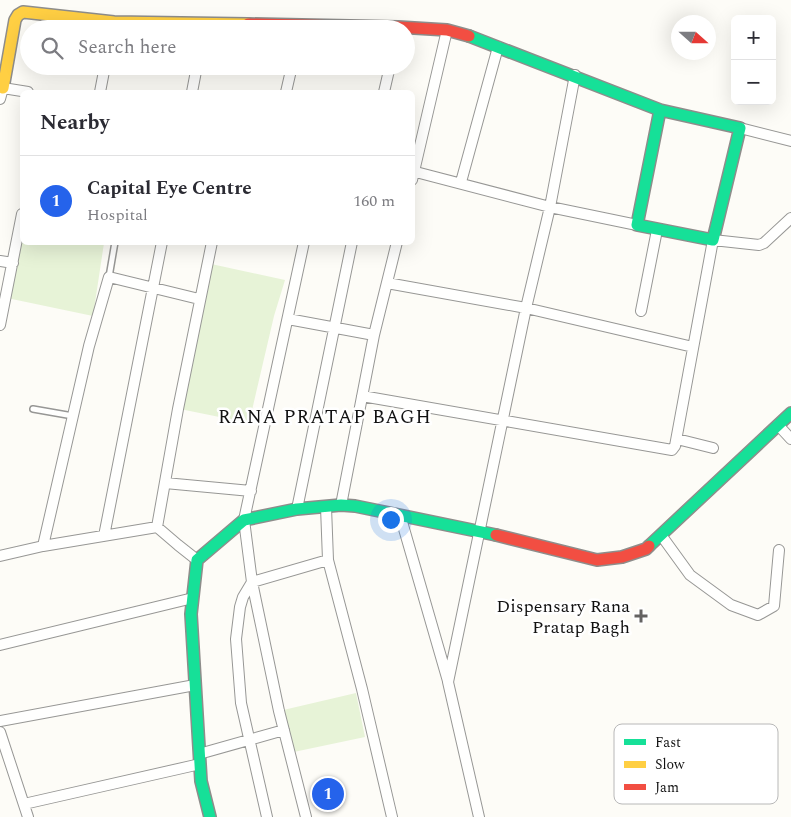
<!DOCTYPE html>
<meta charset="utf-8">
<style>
body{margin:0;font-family:Spectral,serif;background:#f2f2f3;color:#2b2b33}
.controls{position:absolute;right:15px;top:15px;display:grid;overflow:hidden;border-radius:8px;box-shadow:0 5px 20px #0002}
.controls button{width:45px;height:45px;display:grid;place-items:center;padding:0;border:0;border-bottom:1px solid #e1e1e2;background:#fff;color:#2b2b33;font:25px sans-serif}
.compass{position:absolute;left:671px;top:15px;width:45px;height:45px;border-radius:50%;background:#fff;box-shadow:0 5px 20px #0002;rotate:111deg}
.you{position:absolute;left:390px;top:519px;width:18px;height:18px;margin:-12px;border:4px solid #fff;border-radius:50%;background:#1a73e8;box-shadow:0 0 0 8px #1a73e833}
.badge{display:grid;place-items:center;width:32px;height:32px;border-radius:50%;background:#2563eb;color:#fff;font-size:16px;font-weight:700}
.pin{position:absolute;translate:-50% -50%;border:2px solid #fff;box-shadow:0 1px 5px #0006}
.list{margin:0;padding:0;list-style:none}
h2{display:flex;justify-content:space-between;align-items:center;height:65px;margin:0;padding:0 20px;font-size:21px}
h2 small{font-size:16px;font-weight:400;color:#7c7c81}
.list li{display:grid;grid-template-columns:32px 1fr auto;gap:15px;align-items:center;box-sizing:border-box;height:90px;padding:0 20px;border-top:1px solid #e1e1e2}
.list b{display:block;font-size:19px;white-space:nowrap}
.list p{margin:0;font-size:16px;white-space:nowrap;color:#7c7c81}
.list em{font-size:16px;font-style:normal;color:#7c7c81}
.icon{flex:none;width:28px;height:28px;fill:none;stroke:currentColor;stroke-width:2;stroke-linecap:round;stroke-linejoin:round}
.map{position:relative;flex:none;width:791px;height:817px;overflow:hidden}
.search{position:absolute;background:#fff;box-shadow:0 5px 20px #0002;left:20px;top:20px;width:395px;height:55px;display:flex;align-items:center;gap:12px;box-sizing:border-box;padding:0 18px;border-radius:28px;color:#7c7c81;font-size:19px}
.panel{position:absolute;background:#fff;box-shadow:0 5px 20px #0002;left:20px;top:90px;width:395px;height:155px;border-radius:8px}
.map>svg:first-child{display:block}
</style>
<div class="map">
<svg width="791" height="817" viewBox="0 0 791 817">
<rect width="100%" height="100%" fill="#fdfcf7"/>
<!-- green -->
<path fill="#e7f3d7" d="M22,219V242L104,243L93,316L7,298Z
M202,262L285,280L274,316L249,423L175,408L197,299Z
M356,693L365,737L289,753L279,711Z"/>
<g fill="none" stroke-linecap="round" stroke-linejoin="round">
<!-- lane casing -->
<g stroke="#979795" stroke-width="8">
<path id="lane" d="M109,277L115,242
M33,409L73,416"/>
</g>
<!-- street casing -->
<g stroke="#979795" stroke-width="12">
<path id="street" d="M100,92L105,66
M192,92L197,66
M286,92L292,66
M384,92L390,66
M0,99L3,88L28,92
M740,128L791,141
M412,171L550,207L637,225
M412,180L447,30
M461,182L498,47
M304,242L244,520L252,582L279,711L306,817
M0,261L13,263
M387,283L526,308L693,347
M641,311L657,230
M288,319L374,335
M0,325L22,214
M362,396L672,450L675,446L713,240L759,245L764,243L791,218
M778,425L791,439
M677,439L713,448
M165,483L251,491
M341,505L374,335L397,242
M326,507L328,560L362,689L392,817
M297,509L352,242
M400,515L448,681
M661,535L690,575L731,605L758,615L774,606L779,550
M104,536L162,242
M43,546L89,346L109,277L199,299
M0,556L43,546L157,527
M197,560L178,545L157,527L178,409L212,242
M0,645L193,598
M0,721L195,685
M0,732L28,817
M199,754L284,730
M24,804L200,764
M267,817L241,703L236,639L240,607L243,597L252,582L328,560
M479,817L448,682L526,308L550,207L575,75"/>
</g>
<!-- fast casing -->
<g stroke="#8e8d8b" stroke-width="14">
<path id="fast" d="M469,36L660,110L740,128L713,240L637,225L660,110
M649,546L791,413
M210,817L201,781L191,614L197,560L244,520L297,509L341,505L355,506L496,535"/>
</g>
<!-- slow casing -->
<g stroke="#8e8d8b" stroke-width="14">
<path id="slow" d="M3,88L15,20L18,15L23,12L114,22L248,24"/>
</g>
<!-- jam casing -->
<g stroke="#8e8d8b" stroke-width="14">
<path id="jam" d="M248,24L398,27L447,30L469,36
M496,535L597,560L622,557L646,549L649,546"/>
</g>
<!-- lane -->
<use href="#lane" stroke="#fffffe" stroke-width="5"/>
<!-- street -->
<use href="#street" stroke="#fffffe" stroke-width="10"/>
<!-- fast -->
<use href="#fast" stroke="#16e098" stroke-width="11"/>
<!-- slow -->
<use href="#slow" stroke="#ffcf43" stroke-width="11"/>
<!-- jam -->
<use href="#jam" stroke="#f24e42" stroke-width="11"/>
</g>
<!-- markers -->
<path fill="#646362" stroke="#fff" stroke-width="2" d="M638.5 608.5h5v5h5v5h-5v5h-5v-5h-5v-5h5z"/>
<g text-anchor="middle" stroke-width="5" stroke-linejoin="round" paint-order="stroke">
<!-- poi labels -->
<g font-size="18" fill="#111" stroke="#fff" text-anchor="end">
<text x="630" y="612">Dispensary Rana<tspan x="630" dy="21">Pratap Bagh</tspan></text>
</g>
<!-- neighbourhood labels -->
<g font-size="19" letter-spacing="1" fill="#111" stroke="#fff">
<text x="325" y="423">RANA PRATAP BAGH</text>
</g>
</g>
<!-- legend -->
<rect x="614" y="724" width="164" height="80" rx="8" fill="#fff" stroke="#b8b8b8" stroke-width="1"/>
<rect x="624" y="739" width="22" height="6" fill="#16e098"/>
<rect x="624" y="761" width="22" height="7" fill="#ffcf43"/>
<rect x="624" y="784" width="22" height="6" fill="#f24e42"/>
<g font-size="14" fill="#111">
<text x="655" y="747">Fast</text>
<text x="655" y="769">Slow</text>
<text x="655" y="792">Jam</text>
</g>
</svg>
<div class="controls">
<button>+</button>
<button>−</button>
</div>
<svg class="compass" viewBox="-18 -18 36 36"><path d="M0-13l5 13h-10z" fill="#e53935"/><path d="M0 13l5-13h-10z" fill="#7c7c81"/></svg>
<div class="you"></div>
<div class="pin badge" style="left:328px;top:794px">1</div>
<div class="search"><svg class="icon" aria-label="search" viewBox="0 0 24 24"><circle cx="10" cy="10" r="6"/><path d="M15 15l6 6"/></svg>Search here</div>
<section class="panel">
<h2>Nearby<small></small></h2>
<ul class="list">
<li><span class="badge">1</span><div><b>Capital Eye Centre</b><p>Hospital</p></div><em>160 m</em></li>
</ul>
</section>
</div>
